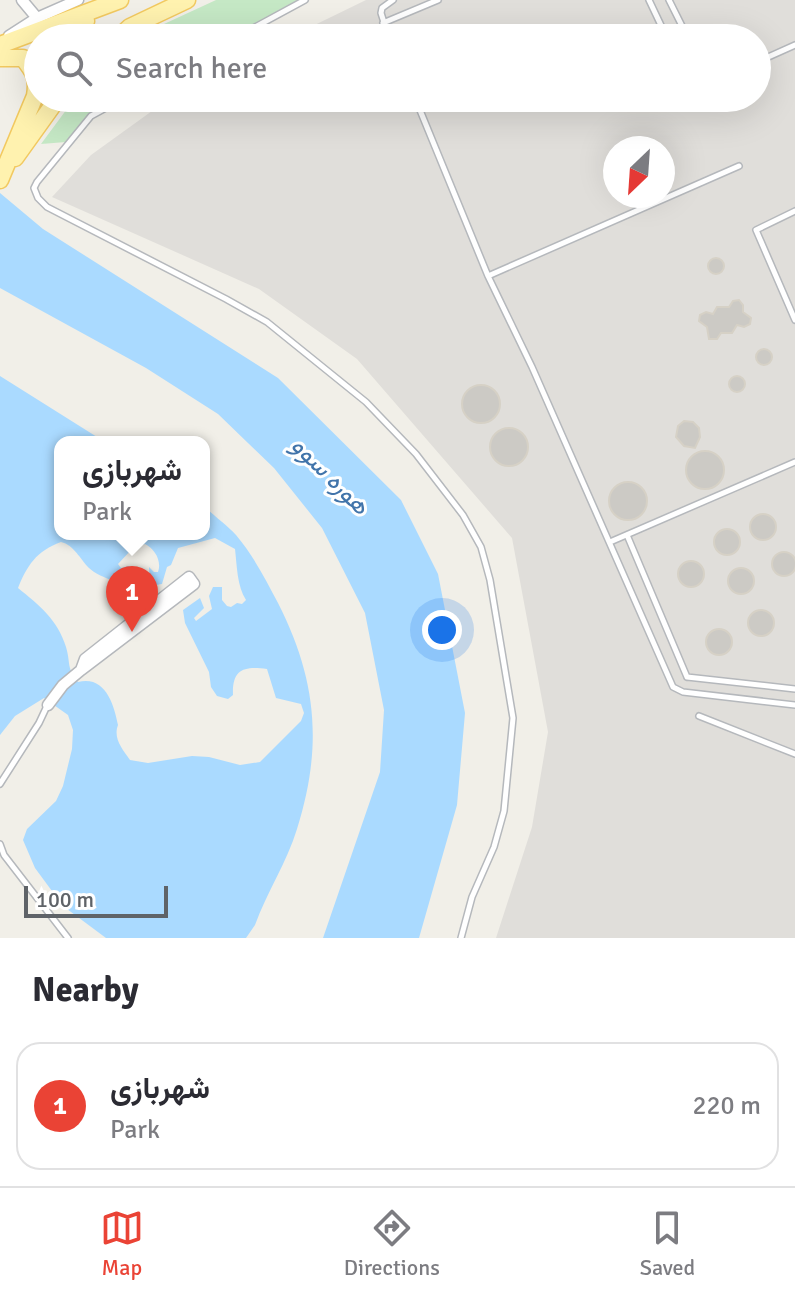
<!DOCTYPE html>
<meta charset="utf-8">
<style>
body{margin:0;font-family:Signika,Vazirmatn,sans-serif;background:#f2f2f3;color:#2b2b33}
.compass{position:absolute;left:603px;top:136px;width:72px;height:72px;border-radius:50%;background:#fff;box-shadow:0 8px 32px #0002;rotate:205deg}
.scale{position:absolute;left:24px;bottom:20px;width:144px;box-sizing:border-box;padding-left:8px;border:4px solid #5f6368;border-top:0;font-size:22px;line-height:28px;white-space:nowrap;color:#5f6368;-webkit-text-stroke:6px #fff;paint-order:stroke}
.you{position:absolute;left:442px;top:630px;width:28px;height:28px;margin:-20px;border:6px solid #fff;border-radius:50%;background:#1a73e8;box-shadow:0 0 0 12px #1a73e833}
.badge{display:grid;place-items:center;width:52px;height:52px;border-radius:50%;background:#ea4335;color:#fff;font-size:26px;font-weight:700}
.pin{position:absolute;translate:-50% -66px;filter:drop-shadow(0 2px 4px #0008)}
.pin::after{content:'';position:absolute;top:42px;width:28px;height:24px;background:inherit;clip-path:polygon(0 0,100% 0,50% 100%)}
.popup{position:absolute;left:54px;top:436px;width:156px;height:104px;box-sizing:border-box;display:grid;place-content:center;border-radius:16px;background:#fff;filter:drop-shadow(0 2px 6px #0005);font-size:26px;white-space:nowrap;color:#7c7c81}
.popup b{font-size:30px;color:#2b2b33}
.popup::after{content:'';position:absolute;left:50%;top:100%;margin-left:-16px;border:16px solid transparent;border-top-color:#fff}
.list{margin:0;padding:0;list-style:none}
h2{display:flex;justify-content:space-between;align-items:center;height:104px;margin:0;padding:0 32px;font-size:34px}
h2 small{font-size:26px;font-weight:400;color:#7c7c81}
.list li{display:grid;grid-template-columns:52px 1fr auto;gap:24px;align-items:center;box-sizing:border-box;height:128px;margin:0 16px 16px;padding:0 16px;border:2px solid #e1e1e2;border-radius:24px}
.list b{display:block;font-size:30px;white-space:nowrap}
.list p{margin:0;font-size:26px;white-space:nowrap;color:#7c7c81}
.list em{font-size:26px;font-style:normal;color:#7c7c81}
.icon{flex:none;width:44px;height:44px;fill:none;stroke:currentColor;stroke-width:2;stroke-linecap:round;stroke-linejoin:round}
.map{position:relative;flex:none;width:795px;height:938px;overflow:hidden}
.search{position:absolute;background:#fff;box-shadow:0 8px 32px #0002;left:24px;right:24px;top:24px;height:88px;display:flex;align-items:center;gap:20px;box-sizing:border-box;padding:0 28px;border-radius:44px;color:#7c7c81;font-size:30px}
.sheet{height:248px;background:#fff}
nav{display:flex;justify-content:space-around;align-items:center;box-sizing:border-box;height:112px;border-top:2px solid #e1e1e2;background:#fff;font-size:22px;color:#7c7c81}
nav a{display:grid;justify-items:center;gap:4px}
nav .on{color:#ea4335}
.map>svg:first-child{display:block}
</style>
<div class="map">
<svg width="795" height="938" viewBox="0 0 795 938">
<rect width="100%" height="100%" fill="#f1efe8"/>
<!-- industrial -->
<path fill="#e0deda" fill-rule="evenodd" d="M366,0H795V938H496L532,827L548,732L512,538L357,359L259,289L52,197L91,155L170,98H757V38H288ZM615,148H663V196H615Z"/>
<!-- green -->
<path fill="#c5e8c5" d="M216,0H299L230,38H142L151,30Z
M75,98H121L90,115L66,142L41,144Z"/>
<!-- water -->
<path fill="#aadaff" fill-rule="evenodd" d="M0,193L43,229L278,378L401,500L438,574L465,713L457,805L419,938H323L380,772L384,710L365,613L322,528L274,468L218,414L146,368L0,288Z
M0,376L105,442H60V534H204V506C214,516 227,525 236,535C253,555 266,580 278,603C317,680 323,746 297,829C287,862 267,892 255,925L246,938H106L63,906L35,868L23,840L27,829L56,801L63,786L72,749L73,730L68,715L44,698L15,716L0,735ZM215,538L235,549C237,566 237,586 246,600L242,604L237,603L231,607L227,606L222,600V587H213L209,596L212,609L196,621L194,618L204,608L200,598L183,610L185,623L209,672L211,687L217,696L228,699L233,695C232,669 244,666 267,669L276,698L301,704L304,713L301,721L260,762L240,765L209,757L192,756L148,763L130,760C122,749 113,738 118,725C114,704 105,675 78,682C66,667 71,664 66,647C58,620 39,605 18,588C27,566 36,551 61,542C74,545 80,559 89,568C99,578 130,587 144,588L139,577L129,566L121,568L118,564L132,549L145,544C155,549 162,561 158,572H154L149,567L150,586L162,584L167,567L171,565L178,548Z"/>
<!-- building -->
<path fill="#cccac5" stroke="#d6d1c6" stroke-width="2" d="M708 266a8 8 0 1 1 16 0a8 8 0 1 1-16 0Z
M739,300L743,305V312L751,318L750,324L744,327L737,325L732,333H721L717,339H709L707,327L699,321L700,315L706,312L713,314L717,307H729L733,301Z
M756 357a8 8 0 1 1 16 0a8 8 0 1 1-16 0Z
M729 384a8 8 0 1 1 16 0a8 8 0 1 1-16 0Z
M462 404a19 19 0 1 1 38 0a19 19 0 1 1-38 0Z
M684,421L693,422L699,428L700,437L695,448L684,446L676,437L678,426Z
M490 447a19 19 0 1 1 38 0a19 19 0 1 1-38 0Z
M686 470a19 19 0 1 1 38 0a19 19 0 1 1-38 0Z
M609 501a19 19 0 1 1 38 0a19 19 0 1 1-38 0Z
M750 527a13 13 0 1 1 26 0a13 13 0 1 1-26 0Z
M714 542a13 13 0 1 1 26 0a13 13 0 1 1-26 0Z
M772 564a12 12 0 1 1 24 0a12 12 0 1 1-24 0Z
M678 574a13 13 0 1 1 26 0a13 13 0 1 1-26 0Z
M728 581a13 13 0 1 1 26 0a13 13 0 1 1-26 0Z
M748 623a13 13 0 1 1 26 0a13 13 0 1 1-26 0Z
M706 642a13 13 0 1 1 26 0a13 13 0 1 1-26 0Z"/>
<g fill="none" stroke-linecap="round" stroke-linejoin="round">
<!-- lane casing -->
<g stroke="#b5b8bc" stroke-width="8">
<path id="lane" d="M649,0L667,38
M669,0L688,38
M383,23L438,0
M235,38L305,0
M389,38L381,13L382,8L393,0
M757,62L795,45
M124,98L91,116L37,182L34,188L38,198L47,207L226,299L267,322L366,402L416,454L463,515L481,547L490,580L513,718L504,811L494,847L472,897L461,938
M415,98L488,276L532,367L673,687L683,692L795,705
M795,211L756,230L795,320
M488,276L739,166
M627,535L687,677
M610,542L795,462
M687,677L795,689
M699,716L795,754
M0,784L39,723L47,706
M0,844L4,855L68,938"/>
</g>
<!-- street casing -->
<g stroke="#b5b8bc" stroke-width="13">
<path id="street" d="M22,0L37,18
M9,36L37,18L78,0
M48,705L63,685L81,670L194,584L189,577L85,659L81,670"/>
</g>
<!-- primary casing -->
<g stroke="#f2c960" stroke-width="19">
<path id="primary" d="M58,38L86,21
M118,38L130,27L187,0
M0,45L120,0
M0,58H23C34,72 38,78 35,96L0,180
M15,158L58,98"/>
</g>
<!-- lane -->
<use href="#lane" stroke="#fff" stroke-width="5"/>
<!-- street -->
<use href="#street" stroke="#fff" stroke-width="10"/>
<!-- primary -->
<use href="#primary" stroke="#fff2af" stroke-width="16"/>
</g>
<g text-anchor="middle" stroke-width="6" stroke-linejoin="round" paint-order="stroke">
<!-- water labels -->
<g font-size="26" font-style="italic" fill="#4174aa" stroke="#fff">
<text transform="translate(331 475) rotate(45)" y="9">هوره سوو</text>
</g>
</g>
</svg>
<svg class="compass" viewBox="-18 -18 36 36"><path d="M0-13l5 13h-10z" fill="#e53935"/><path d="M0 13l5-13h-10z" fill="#7c7c81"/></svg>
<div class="scale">100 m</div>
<div class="you"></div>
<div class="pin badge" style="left:132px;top:632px">1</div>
<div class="popup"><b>شهربازی</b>Park</div>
<div class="search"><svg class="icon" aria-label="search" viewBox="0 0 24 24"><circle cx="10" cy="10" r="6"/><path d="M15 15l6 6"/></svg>Search here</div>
</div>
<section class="sheet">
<h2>Nearby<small></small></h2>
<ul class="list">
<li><span class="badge">1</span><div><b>شهربازی</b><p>Park</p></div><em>220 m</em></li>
</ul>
</section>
<nav>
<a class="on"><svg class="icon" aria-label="map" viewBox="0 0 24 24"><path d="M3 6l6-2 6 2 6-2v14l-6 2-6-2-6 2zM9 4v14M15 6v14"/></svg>Map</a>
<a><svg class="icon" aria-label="directions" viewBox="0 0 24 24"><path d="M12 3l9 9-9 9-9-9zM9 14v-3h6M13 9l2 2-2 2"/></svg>Directions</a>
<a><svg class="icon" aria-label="saved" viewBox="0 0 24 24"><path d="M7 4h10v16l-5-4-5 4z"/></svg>Saved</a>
</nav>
